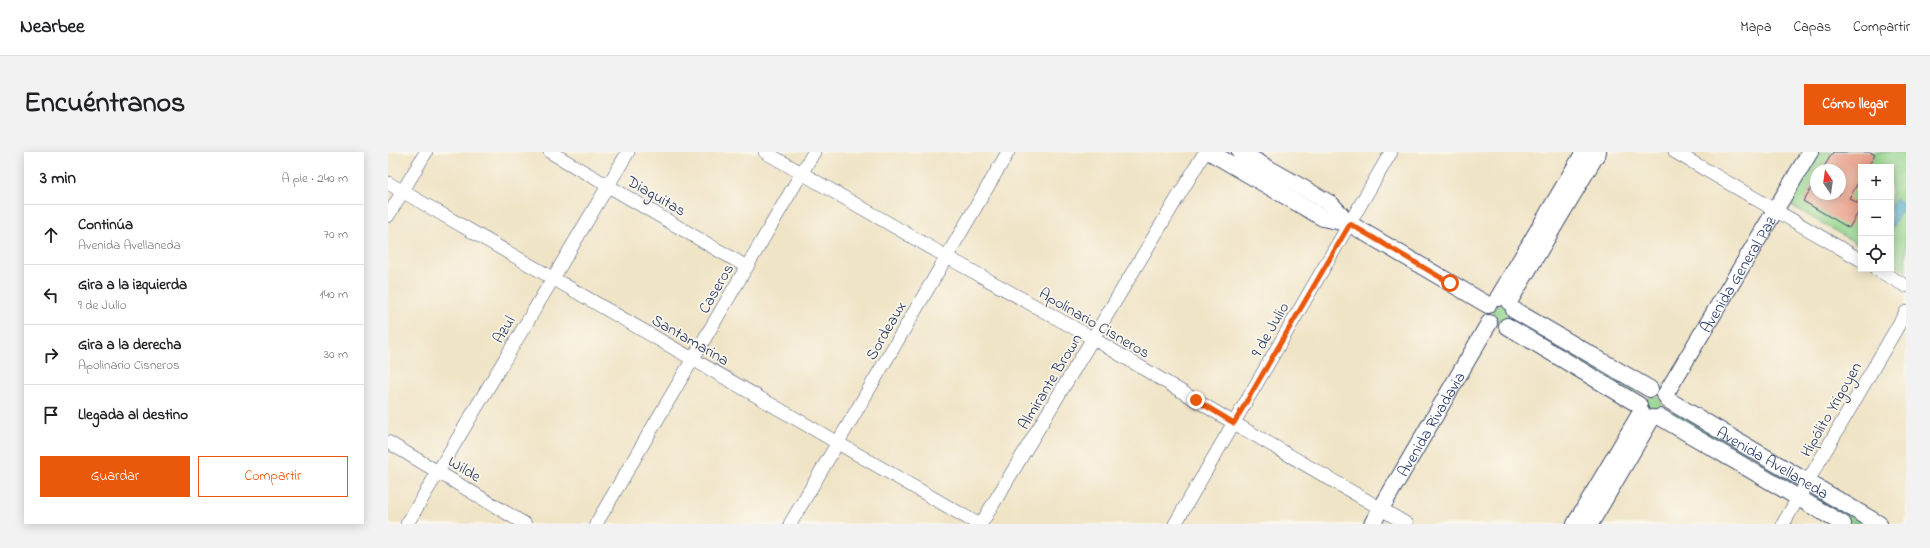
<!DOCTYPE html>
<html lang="es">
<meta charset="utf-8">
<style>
body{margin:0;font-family:"Indie Flower",sans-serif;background:#f2f2f2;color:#202124}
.controls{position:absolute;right:12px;top:12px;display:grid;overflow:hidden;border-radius:0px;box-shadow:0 2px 10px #0003}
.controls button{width:36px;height:36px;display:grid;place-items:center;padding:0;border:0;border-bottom:1px solid #e0e0e0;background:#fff;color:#202124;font:20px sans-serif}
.compass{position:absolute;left:1422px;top:12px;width:36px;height:36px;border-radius:50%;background:#fff;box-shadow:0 2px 10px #0003;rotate:347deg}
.stop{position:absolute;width:12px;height:12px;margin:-9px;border:3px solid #ea580c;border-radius:50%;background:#fff}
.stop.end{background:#ea580c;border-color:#fff;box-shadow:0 1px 4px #0008}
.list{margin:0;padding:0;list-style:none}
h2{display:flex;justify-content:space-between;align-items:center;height:52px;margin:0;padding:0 16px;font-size:17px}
h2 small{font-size:13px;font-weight:400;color:#757577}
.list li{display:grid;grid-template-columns:26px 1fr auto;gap:12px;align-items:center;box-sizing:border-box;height:60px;padding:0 16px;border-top:1px solid #e0e0e0}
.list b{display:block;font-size:15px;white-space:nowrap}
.list p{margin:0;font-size:13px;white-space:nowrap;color:#757577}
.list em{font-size:13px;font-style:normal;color:#757577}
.actions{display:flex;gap:8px;padding:12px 16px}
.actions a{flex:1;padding:9px 0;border:1px solid #ea580c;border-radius:0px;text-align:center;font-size:14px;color:#ea580c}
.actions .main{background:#ea580c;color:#fff}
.icon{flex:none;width:22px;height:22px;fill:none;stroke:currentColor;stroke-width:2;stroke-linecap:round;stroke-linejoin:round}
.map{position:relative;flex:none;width:1518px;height:372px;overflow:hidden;border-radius:0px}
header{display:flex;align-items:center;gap:24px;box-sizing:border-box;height:56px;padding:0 20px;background:#fff;border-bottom:1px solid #e0e0e0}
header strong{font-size:19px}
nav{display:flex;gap:22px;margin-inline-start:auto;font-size:14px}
.intro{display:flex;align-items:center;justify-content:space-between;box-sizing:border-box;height:96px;padding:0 24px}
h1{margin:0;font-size:28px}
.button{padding:10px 18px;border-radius:0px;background:#ea580c;color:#fff;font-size:14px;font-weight:700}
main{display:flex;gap:24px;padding:0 24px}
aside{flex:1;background:#fff;border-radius:0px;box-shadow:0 2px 10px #0003}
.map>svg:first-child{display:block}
</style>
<header>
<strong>Nearbee</strong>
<nav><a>Mapa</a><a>Capas</a><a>Compartir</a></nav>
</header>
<div class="intro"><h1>Encuéntranos</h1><a class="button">Cómo llegar</a></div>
<main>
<aside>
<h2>3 min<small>A pie · 240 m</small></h2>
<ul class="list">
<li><svg class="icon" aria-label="ahead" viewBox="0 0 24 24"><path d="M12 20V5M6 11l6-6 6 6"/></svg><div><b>Continúa</b><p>Avenida Avellaneda</p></div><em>70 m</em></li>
<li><svg class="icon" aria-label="left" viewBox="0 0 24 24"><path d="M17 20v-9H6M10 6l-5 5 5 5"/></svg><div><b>Gira a la izquierda</b><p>9 de Julio</p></div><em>140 m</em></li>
<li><svg class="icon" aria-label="right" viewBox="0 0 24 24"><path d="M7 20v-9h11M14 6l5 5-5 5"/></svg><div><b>Gira a la derecha</b><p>Apolinario Cisneros</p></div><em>30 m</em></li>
<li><svg class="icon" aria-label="arrive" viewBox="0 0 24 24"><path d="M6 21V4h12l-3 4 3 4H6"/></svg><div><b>Llegada al destino</b></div></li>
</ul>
<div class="actions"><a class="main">Guardar</a><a>Compartir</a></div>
</aside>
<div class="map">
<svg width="1518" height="372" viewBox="0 0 1518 372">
<rect width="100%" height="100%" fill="#fbf7ec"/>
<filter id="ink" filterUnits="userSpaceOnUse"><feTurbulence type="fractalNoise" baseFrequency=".025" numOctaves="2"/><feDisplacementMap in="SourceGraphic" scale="8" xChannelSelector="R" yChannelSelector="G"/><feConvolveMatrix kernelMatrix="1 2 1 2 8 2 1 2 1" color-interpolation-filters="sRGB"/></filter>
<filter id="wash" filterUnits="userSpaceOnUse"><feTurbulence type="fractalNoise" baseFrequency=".012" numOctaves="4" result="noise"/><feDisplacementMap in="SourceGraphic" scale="16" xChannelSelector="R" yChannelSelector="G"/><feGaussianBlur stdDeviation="0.9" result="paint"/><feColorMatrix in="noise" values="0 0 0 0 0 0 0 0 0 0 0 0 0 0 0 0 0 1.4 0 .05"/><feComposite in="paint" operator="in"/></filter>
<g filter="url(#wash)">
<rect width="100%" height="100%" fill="#f0e4c6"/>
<!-- green -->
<path fill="#90d28a" stroke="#568074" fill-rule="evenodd" d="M1431,0H1518V120L1503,111V15H1473V94L1401,52ZM1428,18H1452V42H1428Z
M1104 161a8 8 0 1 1 16 0a8 8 0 1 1-16 0Z
M1132,168L1250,237L1247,242L1129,173Z
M1258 252a8 8 0 1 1 16 0a8 8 0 1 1-16 0Z
M1288,259L1406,329L1403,333L1285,264Z
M1428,343L1478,372H1467L1425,348Z"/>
<!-- water -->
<path fill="#50adce" stroke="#366e96" d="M1508,47L1517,53L1503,77V55Z"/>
<g id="blocks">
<!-- building -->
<path fill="#e79a84" d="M1445,0H1482L1487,3L1480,15H1473V26L1461,46L1473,53V56L1461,76L1415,49L1428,29V42H1452V18H1434Z"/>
</g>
</g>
<g filter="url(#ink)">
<use href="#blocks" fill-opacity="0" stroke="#3b4a6e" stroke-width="1"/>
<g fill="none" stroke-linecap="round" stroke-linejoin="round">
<!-- minor casing -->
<g stroke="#3b4a6e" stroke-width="14">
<path id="minor" d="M162,0L359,115
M377,0L559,105L706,187L846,271L1019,372
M1287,0L1473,108
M0,31L590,372
M0,64L38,0
M1488,117L1518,134
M0,290L137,372
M19,372L240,0
M208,372L426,0
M402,372L620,0
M593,372L817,0
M787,372L1003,0
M1395,372L1518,160"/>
</g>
<!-- major casing -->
<g stroke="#3b4a6e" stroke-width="18">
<g id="major">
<path d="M822,0L935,66L962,72"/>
<path d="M852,0L943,52L962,72L1100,153"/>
<path d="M1110,146L1196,0"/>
<path d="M1121,150L1210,0"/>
<path d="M1126,158L1262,237"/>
<path d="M1119,174L1251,253"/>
<path id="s1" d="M1277,243L1422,0"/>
<path id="s2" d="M1280,248L1491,372"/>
<path d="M1272,265L1455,372"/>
<path id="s3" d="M984,372L1101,171"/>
<path d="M1187,372L1253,260"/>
<path d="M1202,372L1264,266"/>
</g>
</g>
<!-- minor -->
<use href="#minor" stroke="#fff" stroke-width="13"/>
<!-- major -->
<use href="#major" stroke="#fff" stroke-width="16"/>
</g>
</g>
<g fill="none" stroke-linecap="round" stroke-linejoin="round" filter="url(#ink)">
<!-- route -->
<path stroke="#ea580c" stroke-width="5" d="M808,248L846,271L962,72L1062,131"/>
</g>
<g text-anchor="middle" stroke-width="3.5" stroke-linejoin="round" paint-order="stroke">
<!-- street labels -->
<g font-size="16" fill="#1b2f5e" stroke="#fbf7ec">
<text transform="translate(269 43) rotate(30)" y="6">Diaguitas</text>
<text dy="6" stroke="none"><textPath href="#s1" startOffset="141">Avenida General Paz</textPath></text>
<text transform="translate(327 136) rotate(-60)" y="6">Caseros</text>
<text transform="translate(707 170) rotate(30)" y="6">Apolinario Cisneros</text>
<text transform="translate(115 177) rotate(-60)" y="6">Azul</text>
<text transform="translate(881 177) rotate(-60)" y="6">9 de Julio</text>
<text transform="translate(497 178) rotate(-60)" y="6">Sordeaux</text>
<text transform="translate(303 187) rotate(30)" y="6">Santamarina</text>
<text transform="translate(661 229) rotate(-59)" y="6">Almirante Brown</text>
<text transform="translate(1442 257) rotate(-60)" y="6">Hipólito Yrigoyen</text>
<text dy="6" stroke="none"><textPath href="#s3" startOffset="116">Avenida Rivadavia</textPath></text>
<text dy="6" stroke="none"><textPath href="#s2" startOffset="122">Avenida Avellaneda</textPath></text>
<text transform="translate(77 316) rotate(31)" y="6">Wilde</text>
</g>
</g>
</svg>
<div class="controls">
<button>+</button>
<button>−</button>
<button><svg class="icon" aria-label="locate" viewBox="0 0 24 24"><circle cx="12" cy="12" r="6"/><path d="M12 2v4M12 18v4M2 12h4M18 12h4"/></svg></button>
</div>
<svg class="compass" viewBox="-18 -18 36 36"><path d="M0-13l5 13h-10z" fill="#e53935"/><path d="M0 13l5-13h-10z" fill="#757577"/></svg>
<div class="stop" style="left:1062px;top:131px"></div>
<div class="stop end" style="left:808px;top:248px"></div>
</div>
</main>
